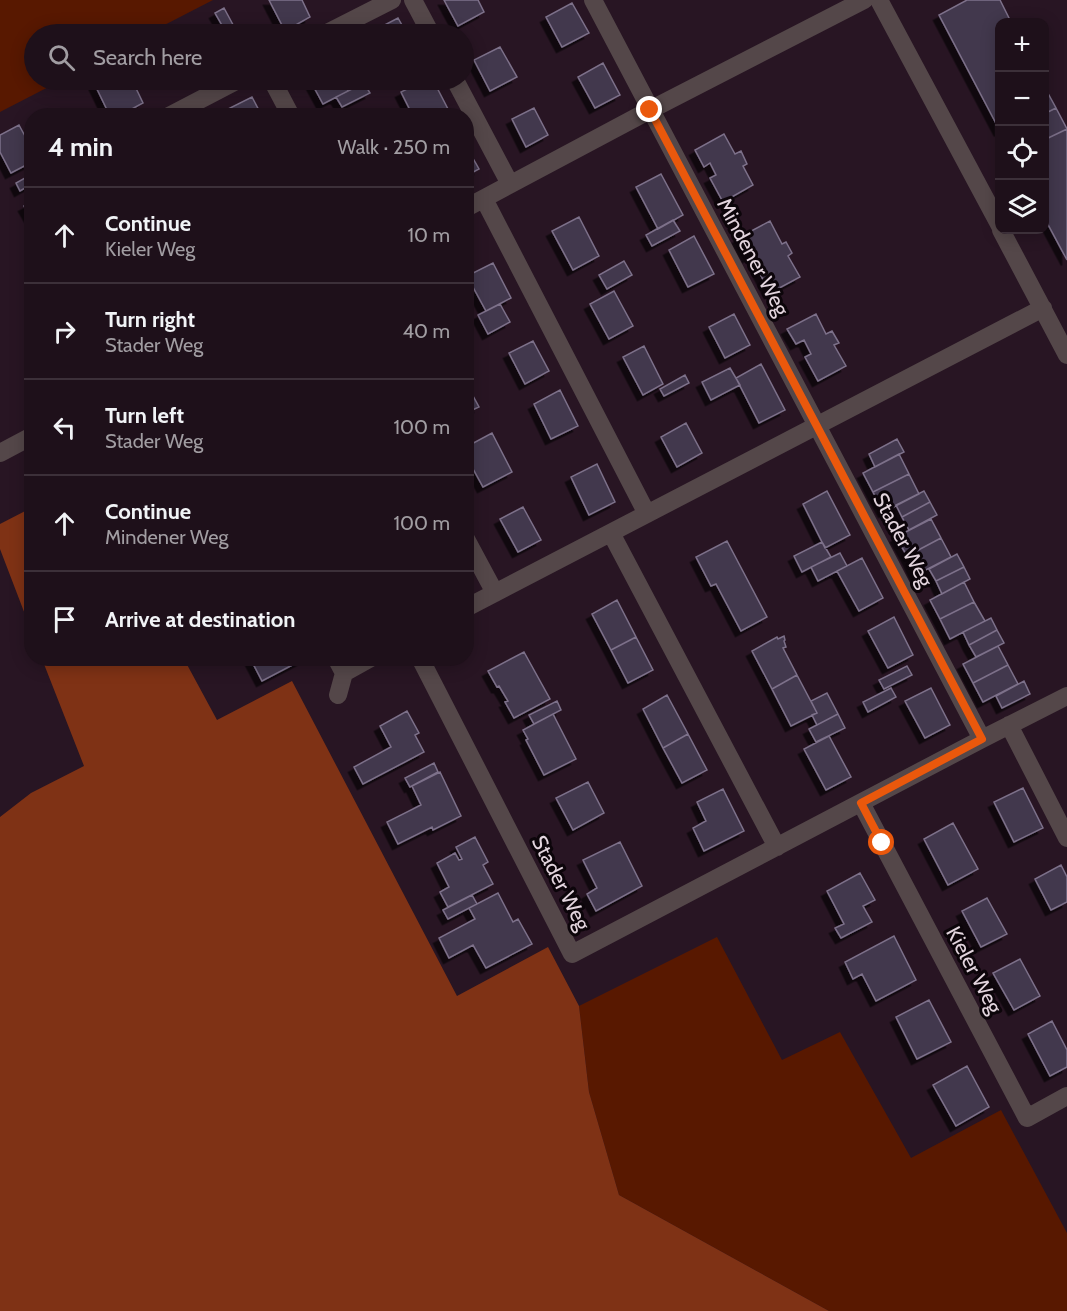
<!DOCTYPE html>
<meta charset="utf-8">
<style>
body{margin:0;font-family:Cabin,sans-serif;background:#2b1e27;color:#f1f3f6}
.controls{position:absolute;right:18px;top:18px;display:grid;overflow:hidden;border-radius:12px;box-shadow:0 3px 15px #0003}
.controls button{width:54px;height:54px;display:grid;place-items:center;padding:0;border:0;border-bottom:2px solid #3c3039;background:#1e101a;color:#f1f3f6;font:30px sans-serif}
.stop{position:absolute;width:18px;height:18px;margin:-14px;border:4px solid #ea580c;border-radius:50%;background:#fff}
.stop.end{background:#ea580c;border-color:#fff;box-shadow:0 2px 6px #0008}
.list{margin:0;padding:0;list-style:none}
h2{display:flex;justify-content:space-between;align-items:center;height:78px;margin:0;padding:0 24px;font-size:26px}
h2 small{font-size:20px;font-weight:400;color:#a19da2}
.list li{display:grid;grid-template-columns:39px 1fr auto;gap:18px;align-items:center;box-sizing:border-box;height:96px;padding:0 24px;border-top:2px solid #3c3039}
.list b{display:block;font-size:22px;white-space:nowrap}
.list p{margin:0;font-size:20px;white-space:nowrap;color:#a19da2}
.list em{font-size:20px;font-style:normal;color:#a19da2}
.icon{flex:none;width:33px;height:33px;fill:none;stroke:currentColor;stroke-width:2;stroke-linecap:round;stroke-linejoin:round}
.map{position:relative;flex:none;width:1067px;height:1311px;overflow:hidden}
.search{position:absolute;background:#1e101a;box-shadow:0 3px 15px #0003;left:24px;top:24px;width:450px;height:66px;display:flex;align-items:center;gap:15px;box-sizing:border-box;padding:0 21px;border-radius:33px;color:#a19da2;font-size:22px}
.panel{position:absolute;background:#1e101a;box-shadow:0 3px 15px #0003;left:24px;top:108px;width:450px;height:558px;border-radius:24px}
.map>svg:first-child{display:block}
</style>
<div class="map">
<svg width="1067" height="1311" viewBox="0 0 1067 1311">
<defs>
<filter id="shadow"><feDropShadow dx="-5.5" dy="5.5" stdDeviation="0" flood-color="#0009"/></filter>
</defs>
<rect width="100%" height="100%" fill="#281523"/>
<!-- green -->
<path fill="#581800" d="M0,0H213L147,34H34V80H62L0,112Z
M717,937L782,1060L840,1032L911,1158L1001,1110L1067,1233V1311H829L619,1195L589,1092L579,1006Z"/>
<!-- forest -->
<path fill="#7f3215" d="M31,508V630L0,549V524Z
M42,659H184L217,720L292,681L457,996L548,947L579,1006L589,1092L619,1195L829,1311H0V817L31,793L84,766Z"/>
<!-- building -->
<path fill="#43384e" stroke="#7d718a" stroke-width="1.5" filter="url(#shadow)" d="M269,0H302L310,17L285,31Z
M444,0H478L484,12L458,26Z
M967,0H1000L1011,22H1000V131L939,15Z
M572,3L589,33L562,47L546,17Z
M224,8L238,34H227L215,13Z
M398,18L407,34H375L373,31Z
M214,25L219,34H195Z
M500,47L517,77L490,91L474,60Z
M603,63L620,95L595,108L578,77Z
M101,80H132L143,103L119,116H110L94,83Z
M310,80H342L348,91L323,104Z
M425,80H433L449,111L441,116H413L401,92Z
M364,83L370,93L342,107L336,97Z
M1044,86L1056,108L1044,114Z
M252,97L262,116H227L224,111Z
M534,108L548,135L526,147L512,119Z
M1056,108L1067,129L1044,140V114Z
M19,125L32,149V162L11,173L0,152V135Z
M1067,129V260L1044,217V140Z
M724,134L735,154L741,151L747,164L743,166L753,185L723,202L710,178L716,175L710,163L704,167L695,150Z
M466,146L479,169L466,176Z
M32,174V184L20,191L16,183Z
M661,174L683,215L658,229L636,187Z
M32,202V220L24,206Z
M579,217L599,256L573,270L552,231Z
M673,220L680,231L652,246L646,235Z
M770,221L782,244L786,242L792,253L788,256L800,277L770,293L757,268L762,265L755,253L748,257L738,238Z
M694,236L714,274L688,287L669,250Z
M624,261L632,275L607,289L599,275Z
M493,263L511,298L486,311L467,276Z
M614,291L633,326L609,339L590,304Z
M500,304L510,322L488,334L478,315Z
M734,314L750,345L725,358L709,327Z
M816,314L826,334L832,331L839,343L834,345L846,366L818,381L805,357L811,354L804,340L796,344L787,329Z
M533,341L549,371L525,384L509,353Z
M644,346L663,384L643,395L623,357Z
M761,364L785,410L759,423L736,378Z
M730,368L740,385L711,400L702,382Z
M685,375L689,383L664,396L660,389Z
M466,383L479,407L466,413Z
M560,390L578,426L551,439L534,404Z
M686,423L702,453L677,467L661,437Z
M492,433L512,472L483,487L466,456V447Z
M897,439L904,452L875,467L869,454Z
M899,454L909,474L873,492L863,473Z
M597,464L615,502L589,515L571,477Z
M909,474L919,494L884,512L873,492Z
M827,491L850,535L825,548L803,504Z
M924,491L930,502L902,517L896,505Z
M930,502L937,515L909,530L902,517Z
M523,507L541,540L518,552L500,519Z
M931,519L941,538L907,556L896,537Z
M941,538L951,557L916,575L907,556Z
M727,541L767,617L741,631L716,584L711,586L696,557Z
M822,542L831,557L802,572L794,556Z
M840,553L847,566L818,581L811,567Z
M957,554L964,567L936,581L929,569Z
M862,558L883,598L859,611L837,571Z
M964,567L970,579L942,594L936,581Z
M964,582L974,602L940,619L930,600Z
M617,600L636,637L611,650L592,614Z
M974,602L985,621L950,639L940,619Z
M894,617L913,655L888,668L868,631Z
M991,618L997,630L969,645L963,632Z
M997,630L1004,643L976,657L969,645Z
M784,636L785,640L784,641L786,647L783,648L797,675L772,689L752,651L777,637L778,639Z
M636,637L653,670L628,683L611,650Z
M998,646L1008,665L973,683L963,664Z
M524,652L550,699L514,718L505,702L508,701L499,686L497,687L488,671Z
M250,658H302V660L262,681Z
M1008,665L1018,684L983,702L973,683Z
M907,666L912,675L884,689L879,680Z
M797,675L817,713L791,726L772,689Z
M1024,681L1030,694L1002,708L996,696Z
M891,688L896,697L868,712L863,702Z
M931,688L950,725L925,738L905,701Z
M827,693L838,714L817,725L812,715L817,713L811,701Z
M667,695L688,734L663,748L643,709Z
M557,701L561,710L534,724L529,715Z
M407,711L419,733L415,735L424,752L363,784L354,767L391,747L380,726Z
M553,714L576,759L544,775L526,740L528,739L523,730Z
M838,714L845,728L816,742L809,729Z
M688,734L707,770L682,783L663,748Z
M829,736L851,777L826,790L804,749Z
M434,763L438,772L410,787L405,778Z
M440,772L461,816L433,830L432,827L398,844L387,822L421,805L412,786Z
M588,782L604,813L573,830L556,798Z
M1023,788L1043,828L1014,842L994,802Z
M723,789L744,831L704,851L693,828L706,821L697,802Z
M953,823L978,869L948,885L924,839Z
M475,837L488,862L483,865L493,884L448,907L440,892L449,887L437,863L455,853L459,860L462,859L456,847Z
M620,842L642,886L596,911L587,894L597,888L583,860Z
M1061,865L1067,877V902L1051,910L1035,879Z
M860,873L875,900L863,906L872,922L841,938L835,928L844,924L827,891Z
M498,893L513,922L518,919L532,944L486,968L473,945L449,958L439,938L475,919L469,908Z
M472,895L477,904L448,919L443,910Z
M987,898L1007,934L981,947L962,911Z
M894,936L916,980L876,1001L862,974L853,979L845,962Z
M1020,959L1040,996L1014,1010L993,973Z
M929,1000L951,1042L917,1059L896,1017Z
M1052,1021L1067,1050V1067L1050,1076L1028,1034Z
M967,1066L989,1107L956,1126L933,1085Z"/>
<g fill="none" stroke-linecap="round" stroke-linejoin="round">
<!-- street -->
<path stroke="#544749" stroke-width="18" d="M413,0L431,34
M593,0L982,739
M879,0L1000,226
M325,34L392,0
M272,80L291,116
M455,80L510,184
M169,116L238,80
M484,199L647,514
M466,208L650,110L864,0
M1001,230L1067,355
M0,453L32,436
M611,533L777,847
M466,539L495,593
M466,608L1043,308
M336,658L344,673L338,695
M420,658L572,954L982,739L1067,696
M344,673L371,658
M1009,725L1067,838
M861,803L1027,1118L1067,1096"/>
</g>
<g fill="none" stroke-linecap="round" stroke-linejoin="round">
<!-- route -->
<path stroke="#ea580c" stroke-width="8" d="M650,110L982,739L861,803L882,843"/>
</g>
<g text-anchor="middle" stroke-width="6" stroke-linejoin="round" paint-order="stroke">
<!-- street labels -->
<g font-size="21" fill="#e3d5de" stroke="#0c050a">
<text transform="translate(753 257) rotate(62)" y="7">Mindener Weg</text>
<text transform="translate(903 540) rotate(62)" y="7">Stader Weg</text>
<text transform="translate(561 883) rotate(63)" y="7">Stader Weg</text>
<text transform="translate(974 970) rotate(62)" y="7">Kieler Weg</text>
</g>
</g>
</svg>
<div class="controls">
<button>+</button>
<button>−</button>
<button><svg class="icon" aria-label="locate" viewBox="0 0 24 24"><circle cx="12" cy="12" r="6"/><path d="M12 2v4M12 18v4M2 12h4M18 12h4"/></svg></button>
<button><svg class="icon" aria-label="layers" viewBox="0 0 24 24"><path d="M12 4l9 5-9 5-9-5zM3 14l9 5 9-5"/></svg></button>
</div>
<div class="stop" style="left:882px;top:843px"></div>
<div class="stop end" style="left:650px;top:110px"></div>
<div class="search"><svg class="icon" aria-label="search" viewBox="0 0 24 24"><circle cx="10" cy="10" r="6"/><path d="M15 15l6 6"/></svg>Search here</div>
<section class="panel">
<h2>4 min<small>Walk · 250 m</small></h2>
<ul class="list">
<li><svg class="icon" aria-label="ahead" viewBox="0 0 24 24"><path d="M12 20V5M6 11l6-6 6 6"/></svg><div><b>Continue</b><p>Kieler Weg</p></div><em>10 m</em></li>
<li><svg class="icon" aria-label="right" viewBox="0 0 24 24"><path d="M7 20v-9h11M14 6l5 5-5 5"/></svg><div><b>Turn right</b><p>Stader Weg</p></div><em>40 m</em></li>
<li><svg class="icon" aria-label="left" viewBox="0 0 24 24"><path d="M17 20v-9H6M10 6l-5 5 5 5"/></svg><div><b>Turn left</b><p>Stader Weg</p></div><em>100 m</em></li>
<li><svg class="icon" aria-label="ahead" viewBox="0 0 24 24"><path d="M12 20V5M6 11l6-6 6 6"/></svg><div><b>Continue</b><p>Mindener Weg</p></div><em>100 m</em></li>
<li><svg class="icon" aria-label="arrive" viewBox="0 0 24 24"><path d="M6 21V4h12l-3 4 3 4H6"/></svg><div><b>Arrive at destination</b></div></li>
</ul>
</section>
</div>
